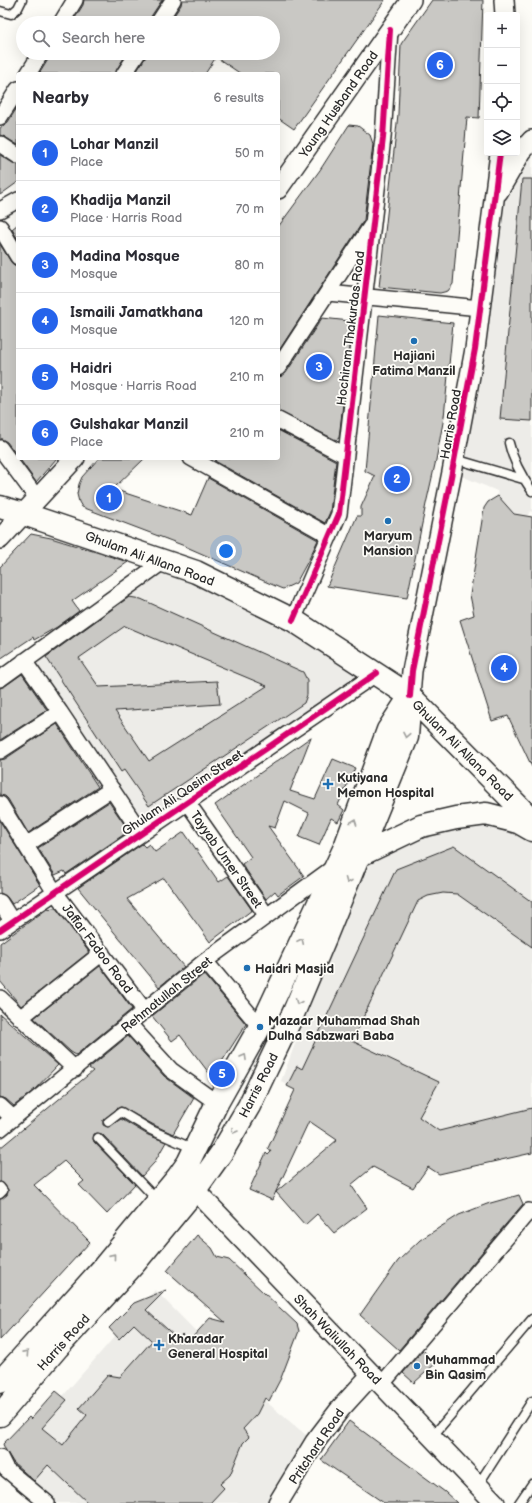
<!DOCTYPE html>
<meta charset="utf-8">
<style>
body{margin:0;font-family:"Balsamiq Sans",sans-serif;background:#f2f2f3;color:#2b2b33}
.controls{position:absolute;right:12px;top:12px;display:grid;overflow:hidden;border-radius:4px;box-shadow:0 4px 16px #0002}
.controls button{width:36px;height:36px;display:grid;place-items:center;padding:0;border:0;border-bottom:1px solid #e1e1e2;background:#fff;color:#2b2b33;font:20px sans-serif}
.you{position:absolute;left:226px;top:551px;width:14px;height:14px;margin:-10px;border:3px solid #fff;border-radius:50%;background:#1a73e8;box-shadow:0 0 0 6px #1a73e833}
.badge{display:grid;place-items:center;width:26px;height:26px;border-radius:50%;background:#2563eb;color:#fff;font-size:13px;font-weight:700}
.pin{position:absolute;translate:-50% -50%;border:2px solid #fff;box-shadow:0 1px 4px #0006}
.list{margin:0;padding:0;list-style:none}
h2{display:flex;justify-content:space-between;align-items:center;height:52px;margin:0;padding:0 16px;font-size:17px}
h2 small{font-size:13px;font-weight:400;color:#7c7c81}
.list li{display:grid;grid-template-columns:26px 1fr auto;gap:12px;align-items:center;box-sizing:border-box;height:56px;padding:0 16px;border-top:1px solid #e1e1e2}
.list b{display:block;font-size:15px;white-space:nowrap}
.list p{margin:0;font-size:13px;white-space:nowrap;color:#7c7c81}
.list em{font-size:13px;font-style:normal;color:#7c7c81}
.icon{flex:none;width:22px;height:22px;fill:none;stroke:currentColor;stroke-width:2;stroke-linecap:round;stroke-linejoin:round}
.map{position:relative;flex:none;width:532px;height:1503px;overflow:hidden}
.search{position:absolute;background:#fff;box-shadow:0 4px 16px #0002;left:16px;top:16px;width:264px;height:44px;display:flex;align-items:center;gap:10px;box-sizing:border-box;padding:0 14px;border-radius:22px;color:#7c7c81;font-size:15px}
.panel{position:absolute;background:#fff;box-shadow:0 4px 16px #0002;left:16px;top:72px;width:264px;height:388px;border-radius:4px}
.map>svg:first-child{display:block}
</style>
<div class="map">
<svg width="532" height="1503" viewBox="0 0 532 1503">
<rect width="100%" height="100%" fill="#fdfcf7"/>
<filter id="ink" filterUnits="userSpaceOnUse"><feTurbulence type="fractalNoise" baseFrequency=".025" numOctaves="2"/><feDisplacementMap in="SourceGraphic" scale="8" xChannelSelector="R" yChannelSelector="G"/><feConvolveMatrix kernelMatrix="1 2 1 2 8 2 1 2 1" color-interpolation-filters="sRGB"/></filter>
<g filter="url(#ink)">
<!-- built -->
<path fill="#edece8" d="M532,141V512L530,511L523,524L498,496L497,491L452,472L495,198Z
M164,561L377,673L141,833L26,661Z
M456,818L532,830V1153L439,1174L281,1081L365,860Z
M155,1290L264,1400L312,1440L274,1503H49L3,1465Z"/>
<!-- building -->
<path fill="#c9c8c4" stroke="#2b2b2b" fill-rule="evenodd" d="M84,0H162L150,18L149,23H72L83,5Z
M182,0H385L294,129L278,118V74H241L216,57L205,74H135L145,58L147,53H273V23H169L181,5Z
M432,0H483L479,118L467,117L453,284L448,291L440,293L379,287L398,114L401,44Z
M50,53H127L117,69L115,74H39L49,58Z
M18,106V145L5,137L0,135V128L8,122Z
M349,125L358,126L370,135L373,144L364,220L278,352V227L320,170Z
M0,155L13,163L18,165V182L0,195Z
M522,179H532V421L500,419Z
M18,224V240L12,229Z
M0,244L11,262L14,265L18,266V457L7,442L0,438Z
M379,315L453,323L444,417L436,460L426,504L407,598L327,586L357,516H361V507L375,476L365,471Z
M322,318L350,321L348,361L339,438L336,440L278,411V377L282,376L286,373Z
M278,430L336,461L330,512L325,523L215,461L217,458H278Z
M19,458H57L36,482Z
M99,458H145L113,489L192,515L208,478L318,540L309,559L296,583L283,589L280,588L182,545L82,507L79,502L77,494L79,484L82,477Z
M498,496L514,514L532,517V767L508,716L492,721L460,620L474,615L470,595L484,508L488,502Z
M31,534L51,538L128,562L72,601L79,611L57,627L34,640L33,637L0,659V567Z
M129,597L141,599L303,672L307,680V695L304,703L149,806L124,770L121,772L46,657ZM125,626L205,660L267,686L149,761L115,711L220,704L217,681L99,687L79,658Z
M22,674L47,710L0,740V688L5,686Z
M57,724L98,787L28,833L8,799L5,796L0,795V760L5,759Z
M311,737L290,791L315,799L333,759L355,768L338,805L344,810L338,822L331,818L319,845L299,837L309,813L285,801L275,828L268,826L304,876L278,895L275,891L266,899L242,864L251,857L215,805Z
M109,802L129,831L66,874L64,871L55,875L38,848Z
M0,821L40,885L12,904L7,897L0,893Z
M184,832L219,882L228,876L252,910L210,942L164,878L127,899L184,967L159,987L78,888L142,844L145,847L149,844L155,852Z
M454,846L532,902V947L457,894L443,893L428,896L418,901L352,1041L439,1082L419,1117L439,1131L532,1108V1153L439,1174L428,1167L413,1188L373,1167L351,1185L367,1208L334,1233L317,1214L305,1225L276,1192L337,1140L309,1121L272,1200L249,1190L266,1153L268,1155L271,1152L268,1148L295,1090L287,1086L297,1066L302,1069L396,869Z
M53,908H56L89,952L21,1006L0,981V943L47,909Z
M100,966L132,1009L76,1055L71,1052L34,1018Z
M204,974L246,1024L212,1077L180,1035L172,1041L152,1016Z
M0,1014L58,1065L34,1090L14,1106L6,1099L0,1097Z
M128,1036L164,1076L194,1098L173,1134L154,1125L121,1107L118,1108L103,1120V1125L108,1127L121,1119L148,1135L166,1142L154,1163L142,1176L102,1134L97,1133L94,1134L93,1139L94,1142L135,1184L107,1214L79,1185L84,1181L64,1161L34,1185L90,1242L0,1340V1199L7,1195L8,1190L4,1184L0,1182V1148L93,1071L89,1068Z
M519,1195L523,1204L399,1350L360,1315L398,1261L420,1240L459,1215L487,1204Z
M197,1235L212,1248L217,1257L229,1260L297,1324L299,1331L281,1378L269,1401L265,1398L257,1414L243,1429L249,1437L243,1443L230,1475L220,1484L224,1488L210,1503H88L48,1465L34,1481L13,1462L5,1449L3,1444L29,1417L31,1419L56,1391L67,1400L42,1428L63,1445L87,1415L79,1408L108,1375L120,1377L152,1341L134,1324L119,1339L109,1328L134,1303L166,1290L146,1310L178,1339L182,1334L189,1341L210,1318L225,1322L167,1271Z
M423,1350L436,1363L414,1383L403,1373Z
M349,1421L445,1492L457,1503H384L321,1460Z"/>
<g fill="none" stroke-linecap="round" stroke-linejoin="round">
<!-- service casing -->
<g stroke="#2b2b2b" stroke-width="11">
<path id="service" d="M0,11L11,14L18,8L22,0
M509,443C513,461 522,477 532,491
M455,459L523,479
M108,1122L121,1112L151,1130L194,1149
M98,1138L157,1200
M0,1187L3,1191L0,1194
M432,1437L532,1319
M478,1485L532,1401
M519,1503L532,1484"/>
</g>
<!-- minor casing -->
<g stroke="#2b2b2b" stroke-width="18">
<path id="minor" d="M61,23L75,0
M158,23L173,0
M28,74L41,53
M124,74L138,53
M0,117L18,89
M0,144L18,156
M0,210L18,200
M0,227L18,257
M328,293L480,308
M278,368L371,226
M278,420L345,455
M0,448L37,498
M191,458L330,536
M293,620L339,514L383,138L390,30
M24,661L60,712L141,833
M0,679L164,561
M0,751L60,712
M187,802L267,916
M0,804L54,891L145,1011
M26,845L112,789
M0,902L12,921
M0,930L377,673
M205,961L261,1028
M0,998L75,1069
M20,1018L102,953
M129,1024L171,1070L217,1103
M0,1106L13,1118
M0,1129L205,961L334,867
M382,1384L529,1211L532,1213
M0,1457L6,1469L47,1503"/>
</g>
<!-- tertiary casing -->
<g stroke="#2b2b2b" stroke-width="22">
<path id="tertiary" d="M504,0L505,15
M278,189L411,0
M498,192L522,151L532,140
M0,539L75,458
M410,696L412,671L452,472L475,349L500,153
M183,1181L195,1190L495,1503
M278,1503L315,1442L341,1408L372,1374"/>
</g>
<!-- primary casing -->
<g stroke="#2b2b2b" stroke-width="25">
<path id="primary" d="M0,507L24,514L196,572L293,620L410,696L532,820
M358,856L421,826L456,818L486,814L518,822L532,830
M0,1382L102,1269L178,1177L188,1163L217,1103L267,1014L345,847L388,730L409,698
M0,1415L58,1347L134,1264L195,1190L222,1152L249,1106L267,1068L293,1014L325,938L407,737L410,696"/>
</g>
<!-- service -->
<use href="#service" stroke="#fdfcf7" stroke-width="8"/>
<!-- minor -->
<use href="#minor" stroke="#fdfcf7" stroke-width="15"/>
<!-- tertiary -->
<use href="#tertiary" stroke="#fdfcf7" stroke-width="19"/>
<!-- primary -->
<use href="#primary" stroke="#fdfcf7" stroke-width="22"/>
<!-- cycleway casing -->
<g stroke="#fdfcf7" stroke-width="8">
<path id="cycleway" d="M293,620L339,514L383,138L390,30
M410,696L412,671L452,472L475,349L500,153
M0,930L377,673"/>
</g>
<!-- cycleway -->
<use href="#cycleway" stroke="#d6006c" stroke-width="6"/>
</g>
<!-- one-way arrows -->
<defs><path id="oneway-chevron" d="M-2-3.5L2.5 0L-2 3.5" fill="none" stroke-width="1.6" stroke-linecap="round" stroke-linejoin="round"/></defs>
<g stroke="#9e9e9b">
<use href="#oneway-chevron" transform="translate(406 735) rotate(101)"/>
<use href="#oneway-chevron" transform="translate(354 822) rotate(-70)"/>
<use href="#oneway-chevron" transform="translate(348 881) rotate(112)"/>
<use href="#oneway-chevron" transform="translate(301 941) rotate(-65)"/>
<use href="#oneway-chevron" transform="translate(298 1002) rotate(113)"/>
<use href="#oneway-chevron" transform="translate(244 1057) rotate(-60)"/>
<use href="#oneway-chevron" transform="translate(234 1131) rotate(120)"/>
<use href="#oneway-chevron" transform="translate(113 1256) rotate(-51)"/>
<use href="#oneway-chevron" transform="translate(26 1353) rotate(-48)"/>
</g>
</g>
<!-- markers -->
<g fill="#1f6fb2" stroke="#fdfcf7" stroke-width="1.5">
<circle cx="414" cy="341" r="4"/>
<circle cx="388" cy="521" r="4"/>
<path d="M326 778h4v4h4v4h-4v4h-4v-4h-4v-4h4z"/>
<circle cx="247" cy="968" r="4"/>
<circle cx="260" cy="1027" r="4"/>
<path d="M157 1339h4v4h4v4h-4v4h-4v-4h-4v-4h4z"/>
<circle cx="417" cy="1366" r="4"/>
</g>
<g text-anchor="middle" stroke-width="3.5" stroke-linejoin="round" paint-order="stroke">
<!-- street labels -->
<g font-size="13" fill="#2b2b2b" stroke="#fdfcf7">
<text transform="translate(338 104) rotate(-55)" y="5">Young Husband Road</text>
<text transform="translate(350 328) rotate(-83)" y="5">Hochiram Thakurdas Road</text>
<text transform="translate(450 424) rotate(-80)" y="5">Harris Road</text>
<text transform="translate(150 558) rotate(20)" y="5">Ghulam Ali Allana Road</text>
<text transform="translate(463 750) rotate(45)" y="5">Ghulam Ali Allana Road</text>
<text transform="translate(182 792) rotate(-34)" y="5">Ghulam Ali Qasim Street</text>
<text transform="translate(227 859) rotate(55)" y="5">Tayyab Umer Street</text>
<text transform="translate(98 948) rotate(53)" y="5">Jaffar Fadoo Road</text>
<text transform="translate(166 994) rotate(-39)" y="5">Rehmatullah Street</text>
<text transform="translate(258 1085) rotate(-63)" y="5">Harris Road</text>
<text transform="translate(338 1339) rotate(46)" y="5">Shah Waliullah Road</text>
<text transform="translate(63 1342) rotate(-48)" y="5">Harris Road</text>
<text transform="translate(316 1446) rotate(-56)" y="5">Pritchard Road</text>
</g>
<!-- poi labels -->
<g font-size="13" font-weight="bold" fill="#2b2b2b" stroke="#fdfcf7" text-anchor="start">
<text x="414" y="360" text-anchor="middle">Hajiani<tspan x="414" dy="15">Fatima Manzil</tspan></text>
<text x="388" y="540" text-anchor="middle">Maryum<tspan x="388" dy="15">Mansion</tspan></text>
<text x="337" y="782">Kutiyana<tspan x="337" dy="15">Memon Hospital</tspan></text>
<text x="255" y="973">Haidri Masjid</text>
<text x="268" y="1025">Mazaar Muhammad Shah<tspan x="268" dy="15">Dulha Sabzwari Baba</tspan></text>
<text x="168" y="1343">Kharadar<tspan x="168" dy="15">General Hospital</tspan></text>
<text x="425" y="1364">Muhammad<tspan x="425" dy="15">Bin Qasim</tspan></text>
</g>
</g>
</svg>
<div class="controls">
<button>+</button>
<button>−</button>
<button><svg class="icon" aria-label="locate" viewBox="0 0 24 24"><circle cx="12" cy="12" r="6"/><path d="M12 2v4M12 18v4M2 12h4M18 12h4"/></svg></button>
<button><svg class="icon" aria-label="layers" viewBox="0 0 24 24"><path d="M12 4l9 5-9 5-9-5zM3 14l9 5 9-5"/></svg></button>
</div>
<div class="you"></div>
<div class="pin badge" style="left:109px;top:498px">1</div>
<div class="pin badge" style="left:397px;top:479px">2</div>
<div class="pin badge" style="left:319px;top:367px">3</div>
<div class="pin badge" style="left:504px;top:668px">4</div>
<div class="pin badge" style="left:222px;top:1074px">5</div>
<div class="pin badge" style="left:440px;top:65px">6</div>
<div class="search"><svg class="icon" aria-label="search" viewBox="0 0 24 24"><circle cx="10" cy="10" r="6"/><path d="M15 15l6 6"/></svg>Search here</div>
<section class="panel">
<h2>Nearby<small>6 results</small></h2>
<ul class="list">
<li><span class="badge">1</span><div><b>Lohar Manzil</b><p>Place</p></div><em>50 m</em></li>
<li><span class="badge">2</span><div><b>Khadija Manzil</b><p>Place · Harris Road</p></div><em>70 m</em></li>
<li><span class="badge">3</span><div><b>Madina Mosque</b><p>Mosque</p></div><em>80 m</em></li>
<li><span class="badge">4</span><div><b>Ismaili Jamatkhana</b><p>Mosque</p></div><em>120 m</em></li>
<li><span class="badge">5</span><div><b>Haidri</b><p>Mosque · Harris Road</p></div><em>210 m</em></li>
<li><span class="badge">6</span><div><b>Gulshakar Manzil</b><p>Place</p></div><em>210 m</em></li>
</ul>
</section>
</div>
